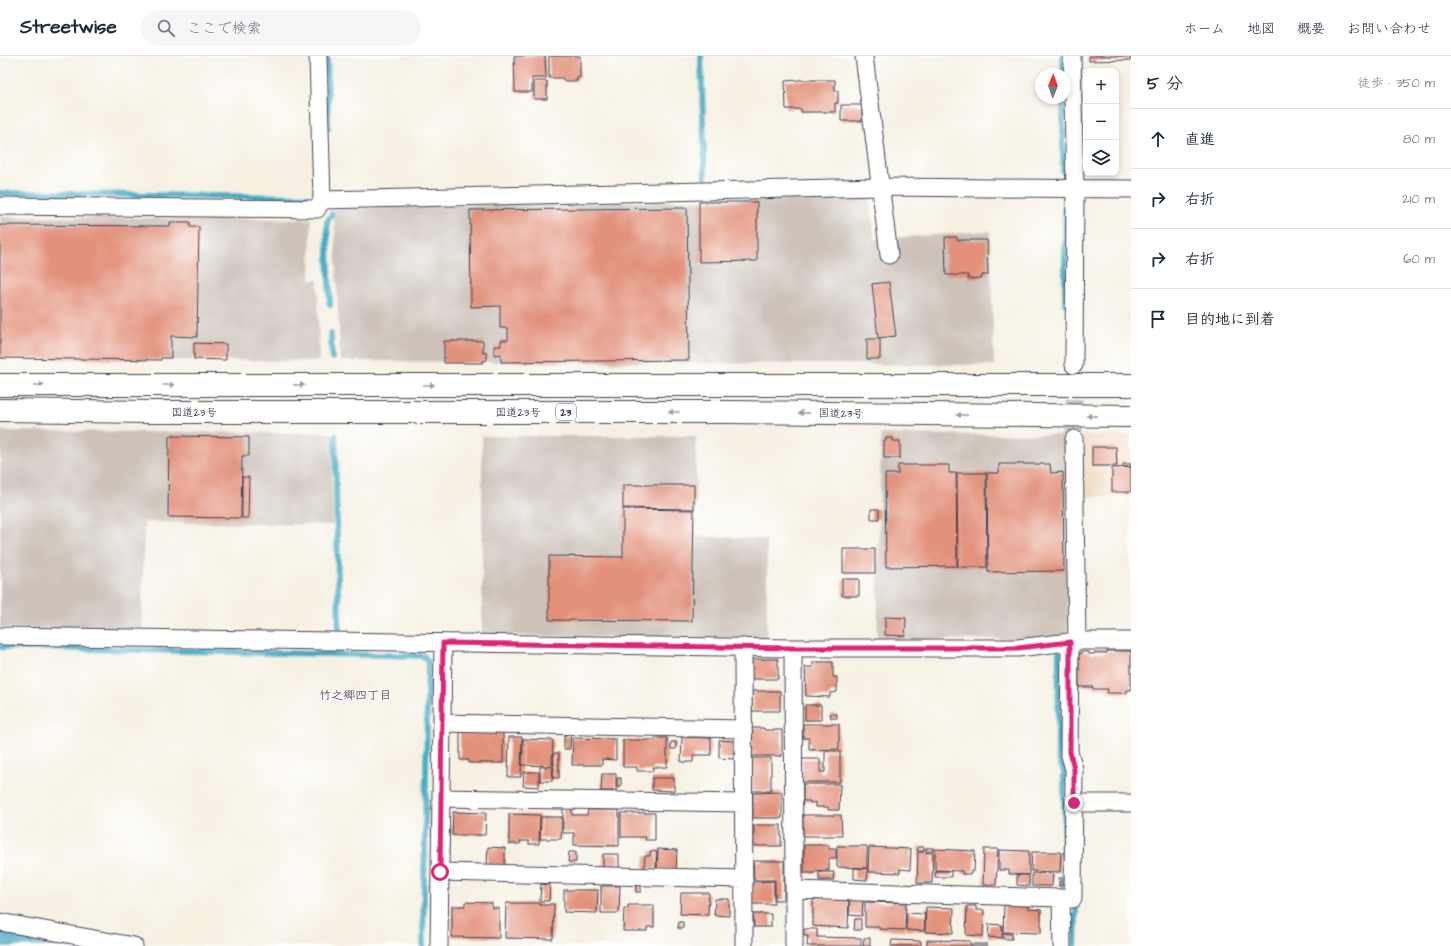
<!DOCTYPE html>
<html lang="ja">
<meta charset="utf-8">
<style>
body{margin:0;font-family:"Architects Daughter","Klee One",sans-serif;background:#f6f6f7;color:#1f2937}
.controls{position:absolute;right:12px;top:12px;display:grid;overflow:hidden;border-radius:8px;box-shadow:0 2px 6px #0003}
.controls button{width:36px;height:36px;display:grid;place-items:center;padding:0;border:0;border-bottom:1px solid #e0e1e3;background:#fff;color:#1f2937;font:20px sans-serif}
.compass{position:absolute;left:1035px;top:12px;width:36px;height:36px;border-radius:50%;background:#fff;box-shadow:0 2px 6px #0003;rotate:1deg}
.stop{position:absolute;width:12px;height:12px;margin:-9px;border:3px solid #db2777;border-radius:50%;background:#fff}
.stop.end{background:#db2777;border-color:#fff;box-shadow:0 1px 4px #0008}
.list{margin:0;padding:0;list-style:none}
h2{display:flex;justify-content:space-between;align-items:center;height:52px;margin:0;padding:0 16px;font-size:17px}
h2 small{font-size:13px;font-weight:400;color:#747a83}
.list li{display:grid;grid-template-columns:26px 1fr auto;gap:12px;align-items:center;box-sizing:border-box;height:60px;padding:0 16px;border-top:1px solid #e0e1e3}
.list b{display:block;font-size:15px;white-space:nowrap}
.list em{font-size:13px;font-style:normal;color:#747a83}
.icon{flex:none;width:22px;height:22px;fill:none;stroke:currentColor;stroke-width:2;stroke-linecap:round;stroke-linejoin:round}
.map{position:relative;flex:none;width:1131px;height:890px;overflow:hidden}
header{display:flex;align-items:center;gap:24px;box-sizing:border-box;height:56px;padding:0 20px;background:#fff;border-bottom:1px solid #e0e1e3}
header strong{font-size:19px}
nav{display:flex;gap:22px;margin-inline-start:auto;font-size:14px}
.search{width:280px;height:36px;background:#f6f6f7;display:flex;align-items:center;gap:10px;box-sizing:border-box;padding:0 14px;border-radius:22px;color:#747a83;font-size:15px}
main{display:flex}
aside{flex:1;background:#fff}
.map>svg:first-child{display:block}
</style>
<header>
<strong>Streetwise</strong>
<div class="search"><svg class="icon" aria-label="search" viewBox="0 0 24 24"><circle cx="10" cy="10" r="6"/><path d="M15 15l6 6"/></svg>ここで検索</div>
<nav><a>ホーム</a><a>地図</a><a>概要</a><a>お問い合わせ</a></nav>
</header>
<main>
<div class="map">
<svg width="1131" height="890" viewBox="0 0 1131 890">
<rect width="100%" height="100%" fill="#fff"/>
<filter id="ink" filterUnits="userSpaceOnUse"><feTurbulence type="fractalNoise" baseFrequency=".025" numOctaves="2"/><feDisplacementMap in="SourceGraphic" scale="8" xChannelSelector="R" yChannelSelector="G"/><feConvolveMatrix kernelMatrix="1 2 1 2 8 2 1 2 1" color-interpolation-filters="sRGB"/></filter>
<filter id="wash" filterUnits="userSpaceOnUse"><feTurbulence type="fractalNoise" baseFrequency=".012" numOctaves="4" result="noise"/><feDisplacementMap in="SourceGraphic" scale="16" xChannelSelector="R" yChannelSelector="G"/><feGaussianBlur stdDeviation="0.9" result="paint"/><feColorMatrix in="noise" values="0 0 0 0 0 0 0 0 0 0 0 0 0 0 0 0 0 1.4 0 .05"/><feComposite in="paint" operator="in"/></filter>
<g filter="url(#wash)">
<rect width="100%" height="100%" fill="#f6f1e3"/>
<!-- built -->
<path fill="#eed7bb" d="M1081,379H1131V440L1083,441Z"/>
<!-- industrial -->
<path fill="#ccc2b9" d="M870,141L875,183L990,175L994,309L340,305L334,152Z
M0,161L311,163L310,224H318L319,305L0,303Z
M0,375L331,377L333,469L144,466L142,575L0,572Z
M881,378L1067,379L1068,574L1064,579L1017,583L877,584Z
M482,380H696V480L767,483V583L482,579Z"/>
<!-- water -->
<path fill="#45acc4" stroke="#346780" d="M0,875L87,890H0Z"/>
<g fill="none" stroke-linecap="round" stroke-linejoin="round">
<!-- stream -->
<path stroke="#45acc4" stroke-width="6" d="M327,0L328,72
M701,0L705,126
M1063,18V0
M1063,115V42
M0,137L306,141
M1065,248V147
M330,249L327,166L332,158
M331,278L332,302
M335,380L339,574
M0,591L424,600L428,605L423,890
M1059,597L1058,700L1064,715V832
M1075,890L1076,854"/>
</g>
<g id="blocks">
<!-- building -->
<path fill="#e2917a" d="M514,0H545L546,22H532V36H515Z
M549,0H580V21L577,22V25H563V22H549Z
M1089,0H1131V4L1089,5Z
M800,24H835V35H838V47H835V56H801V53H786L785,25Z
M534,25H547V43H534Z
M841,49H862V65H841Z
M699,146H757V205L699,206Z
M687,152L689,304L501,306V298L494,299V290H501V284H508V272H500V250L471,251L470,154Z
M170,166H190V171H199L197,281L171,280V302H161V304L0,302V169L170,170Z
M945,181H957V184H987L988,219H982V222L968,223V219H946Z
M889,226L896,280L878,282L872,228Z
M867,283H880V303H867Z
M444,285H483V297H487V304L483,305V307H444Z
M194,287L226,288V304L194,303Z
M169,380L249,381V400H242L241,462L168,461Z
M886,382H893V385H900V402H884V385H886Z
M1092,391H1116L1117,410H1092Z
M999,408H1050L1051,417L1063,416L1064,515L988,516L987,417H999Z
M1123,408H1131V411H1123Z
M898,409H949V417H956L957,510L886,511L885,418H898Z
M1131,411V436H1112V412Z
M957,417H986L987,511H958Z
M242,421H249L248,462H242Z
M623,429H694V453L623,452Z
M623,453L694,454L692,565L549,564V500L623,501Z
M871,453H879V463H871Z
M843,493H875V517H843Z
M842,523H859V540H842Z
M885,561L906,562L905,580L885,579Z
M1107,595H1131V634H1127V637H1107L1108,633H1093V631H1079V598H1081V596H1089V598H1094V597H1107Z
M751,603H778V623H751Z
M813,606H833V621H837V636L830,637V641L806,640L805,611H813Z
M752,635H780V655H752Z
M805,649H821V664H805Z
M830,658H837V662H831Z
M803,668H839V693L809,694V682H803Z
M752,672H764V674H782V700H752Z
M460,676L503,677V707H469V704H460Z
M564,680L571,681L570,693H564Z
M509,681H522L521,721H508Z
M682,681L711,682V699H693V706H681Z
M573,682L616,683V704L602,703V709H572Z
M655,682H667V711H653V715H637V711H623V684H655Z
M523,683L553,684L552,710L522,709Z
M719,684L734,685V703L719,702Z
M671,686H676V693H671Z
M825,695H840V726H802V703H820V716H825Z
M554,697H559V722H553Z
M752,702H771V735H752Z
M540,711H553L552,725H540Z
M524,716H539V731L523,730Z
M602,718H616V735H601Z
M617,722H621V731H617Z
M652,722H674V735L652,734Z
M803,728H840L839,754H828V751H816V746L810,747V745H803Z
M782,736V762H753V737Z
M563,752H572V759H587L588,754H619V790L574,789V777H563Z
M453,756L486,757L485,779H452Z
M621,757H655V784H645L646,781H621Z
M509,758L540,759L539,788H529V785H520V788H509Z
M803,759H841L842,780H803Z
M541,761H562L561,783H540Z
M754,769H781V790H754Z
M804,789H829V793H836V802H829V814L815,815V817H804Z
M837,790H867V812L837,811Z
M488,791L505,792V809H487Z
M869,791L911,793L910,814L900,813V817L868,816Z
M918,791H924V795H917Z
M926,792H933V795H926Z
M658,793L677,794L676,813H657Z
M935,793L975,795L974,815H971V818H962V815L935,814Z
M984,793H998L996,829H983Z
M999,794L1029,795V819L1009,818V814H999Z
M650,795L657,796L656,813H644L645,800H650Z
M569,796H576V806H568Z
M918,796L933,797L932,827H917Z
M1032,796H1061L1060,816L1031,815Z
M603,798H619V812H603Z
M753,805H784V844H775V824H754Z
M854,812L868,813L867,824L854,823Z
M935,815H951V821H935Z
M819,816H834L833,824H819Z
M1032,817L1053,818L1052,830H1032Z
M1017,819H1029V830L1017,829Z
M1059,822H1062V830H1059Z
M774,825V848H752V826Z
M541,828L550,829L549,845H540Z
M636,829H641V836H636Z
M601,830H620L619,857H601Z
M564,834H598L597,857L564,856Z
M681,837H709L708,859L680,858Z
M715,843H729V860L714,859Z
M813,843H849L848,872L813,870Z
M850,844H863L862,860L849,859Z
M465,846L492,847V852H499V882L452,881V850H465Z
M865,846L906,847L905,874L879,873V871H865Z
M506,847H540V849H549V848H554L553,883L505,882Z
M628,849H654V871H647V875H623L624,852H628Z
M1004,849L1028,850V853L1041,854V877L1003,876Z
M967,850H976V854H984L983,880L966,879Z
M926,851L954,852L953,877L925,876Z
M907,857L925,858L924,875L906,874Z
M753,858H771V871H754Z
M855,863H861V874H854Z
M679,866H683V872H678Z
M989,868L1002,869V882L988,881Z
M804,873H817V881L861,882V890H807L808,880H804Z
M1003,877L1012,878V883H1003Z
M864,882H870V890H863Z
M892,884L921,885V890H891Z
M927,884L970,885V890H927Z
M971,888H987V890H971Z"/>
</g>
</g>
<g filter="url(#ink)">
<use href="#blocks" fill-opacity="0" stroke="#424154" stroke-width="1"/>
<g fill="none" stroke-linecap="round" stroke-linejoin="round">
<!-- minor-tunnel -->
<path stroke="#ccc8c1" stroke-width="17" stroke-dasharray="17 8" stroke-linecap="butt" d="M1074,318V383"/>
<!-- minor casing -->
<g stroke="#424154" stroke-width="19">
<path id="minor" d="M864,0L889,199
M1072,0L1075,132L1074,309
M322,144L880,131L1131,133
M0,150L317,153L322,144L318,0
M1074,383L1077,585
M0,580L793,592H1018L1077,585H1131
M743,591L744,890
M793,592L794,834L1061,842L1062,890
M442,667L743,673
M441,742L743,747
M1074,747H1131
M440,816L744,823
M794,834V890
M1061,842L1073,843L1074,713L1069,696L1070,586
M0,866L134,890
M439,890L443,587"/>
</g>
<!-- trunk casing -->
<g stroke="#424154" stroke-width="24">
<path id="trunk" d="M0,329H1131
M0,354L150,356H730L1131,360"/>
</g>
<!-- minor -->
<use href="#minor" stroke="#fff" stroke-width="17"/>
<!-- trunk -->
<use href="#trunk" stroke="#fff" stroke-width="22"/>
</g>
<!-- one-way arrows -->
<defs><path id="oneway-solid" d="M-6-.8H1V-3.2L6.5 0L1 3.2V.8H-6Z"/></defs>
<g fill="#9c9ca7">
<use href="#oneway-solid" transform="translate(39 329)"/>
<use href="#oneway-solid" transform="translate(169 329)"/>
<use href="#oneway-solid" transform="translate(299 329)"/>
<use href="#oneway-solid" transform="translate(429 329)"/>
<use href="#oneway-solid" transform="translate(674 356) rotate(-180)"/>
<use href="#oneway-solid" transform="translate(804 357) rotate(-179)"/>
<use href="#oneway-solid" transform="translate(962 359) rotate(-179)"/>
<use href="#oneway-solid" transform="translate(1092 360) rotate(-179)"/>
</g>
</g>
<g fill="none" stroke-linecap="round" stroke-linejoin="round" filter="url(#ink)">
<!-- route -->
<path stroke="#db2777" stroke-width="5" d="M440,816L443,587L793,592H1018L1070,586V696L1074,713V747"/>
</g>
<g text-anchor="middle" stroke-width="3" stroke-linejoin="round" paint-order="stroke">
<!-- shield labels -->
<rect fill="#fff" stroke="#646476" stroke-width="1" x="556" y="348" width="20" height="16" rx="3"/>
<g font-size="10" font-weight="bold" fill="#22223b">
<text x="566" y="360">23</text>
</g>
<!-- street labels -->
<g font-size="11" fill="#22223b" stroke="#fff">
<text x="194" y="360">国道23号</text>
<text x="518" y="360">国道23号</text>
<text transform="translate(841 357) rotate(1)" y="4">国道23号</text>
</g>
<!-- neighbourhood labels -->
<g font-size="12" font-weight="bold" fill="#654951" stroke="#fff">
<text x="355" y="643">竹之郷四丁目</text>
</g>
</g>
</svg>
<div class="controls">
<button>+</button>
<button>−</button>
<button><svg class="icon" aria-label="layers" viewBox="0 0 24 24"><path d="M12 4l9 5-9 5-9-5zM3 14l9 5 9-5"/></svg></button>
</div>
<svg class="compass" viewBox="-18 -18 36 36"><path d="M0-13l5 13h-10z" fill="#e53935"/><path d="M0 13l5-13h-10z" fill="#747a83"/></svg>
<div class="stop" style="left:440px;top:816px"></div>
<div class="stop end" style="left:1074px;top:747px"></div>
</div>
<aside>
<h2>5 分<small>徒歩 · 350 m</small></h2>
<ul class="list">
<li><svg class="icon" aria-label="ahead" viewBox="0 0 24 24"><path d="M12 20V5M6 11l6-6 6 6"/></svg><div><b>直進</b></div><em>80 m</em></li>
<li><svg class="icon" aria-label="right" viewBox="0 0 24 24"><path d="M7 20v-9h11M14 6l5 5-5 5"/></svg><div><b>右折</b></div><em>210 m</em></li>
<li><svg class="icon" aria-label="right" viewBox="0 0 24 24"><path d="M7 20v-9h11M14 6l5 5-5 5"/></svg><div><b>右折</b></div><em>60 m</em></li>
<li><svg class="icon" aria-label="arrive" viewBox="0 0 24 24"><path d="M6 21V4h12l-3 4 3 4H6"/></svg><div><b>目的地に到着</b></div></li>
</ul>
</aside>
</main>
